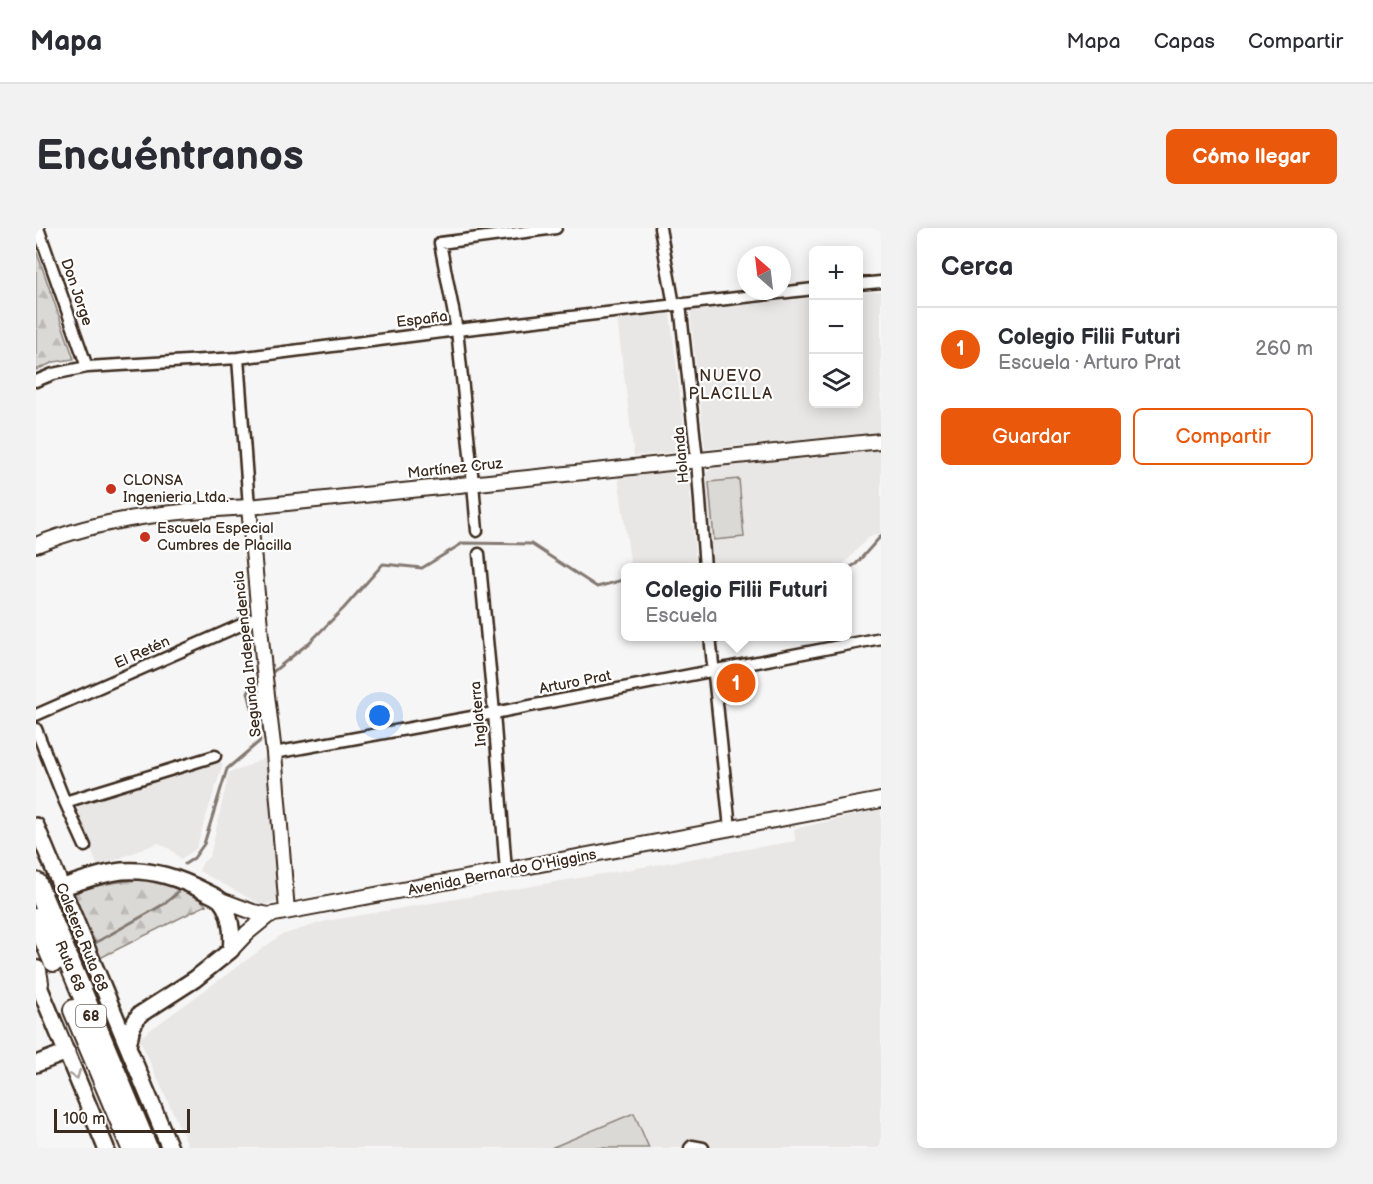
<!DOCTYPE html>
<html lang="es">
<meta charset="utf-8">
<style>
body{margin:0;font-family:"Balsamiq Sans",sans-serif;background:#f2f2f3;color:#2b2b33}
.controls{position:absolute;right:18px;top:18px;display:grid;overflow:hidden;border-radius:9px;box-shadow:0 3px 15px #0003}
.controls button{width:54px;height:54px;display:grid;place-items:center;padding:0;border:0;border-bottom:2px solid #e1e1e2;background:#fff;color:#2b2b33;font:30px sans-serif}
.compass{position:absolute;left:701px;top:18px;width:54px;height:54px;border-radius:50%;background:#fff;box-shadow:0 3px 15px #0003;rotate:332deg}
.scale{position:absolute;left:18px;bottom:15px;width:136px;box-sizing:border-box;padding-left:6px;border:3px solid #3b2a1e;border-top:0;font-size:16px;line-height:21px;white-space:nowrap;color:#3b2a1e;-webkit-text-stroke:4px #fff;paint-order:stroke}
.you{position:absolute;left:344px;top:488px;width:21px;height:21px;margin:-15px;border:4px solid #fff;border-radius:50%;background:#1a73e8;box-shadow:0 0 0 9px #1a73e833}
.badge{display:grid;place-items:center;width:39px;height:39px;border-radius:50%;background:#ea580c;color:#fff;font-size:20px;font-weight:700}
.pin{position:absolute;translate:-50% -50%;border:3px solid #fff;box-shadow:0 2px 6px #0006}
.popup{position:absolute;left:585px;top:335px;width:231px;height:78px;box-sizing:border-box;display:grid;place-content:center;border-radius:9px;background:#fff;filter:drop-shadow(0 2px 4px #0005);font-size:20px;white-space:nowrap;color:#7c7c81}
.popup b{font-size:22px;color:#2b2b33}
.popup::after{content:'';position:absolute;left:50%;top:100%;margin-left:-12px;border:12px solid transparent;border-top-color:#fff}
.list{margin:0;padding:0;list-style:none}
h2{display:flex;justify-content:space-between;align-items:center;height:78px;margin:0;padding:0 24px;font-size:26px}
h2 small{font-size:20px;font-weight:400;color:#7c7c81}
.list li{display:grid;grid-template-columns:39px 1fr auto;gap:18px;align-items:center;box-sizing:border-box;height:84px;padding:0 24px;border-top:2px solid #e1e1e2}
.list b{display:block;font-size:22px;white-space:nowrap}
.list p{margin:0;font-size:20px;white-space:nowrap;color:#7c7c81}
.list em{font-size:20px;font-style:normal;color:#7c7c81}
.actions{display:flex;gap:12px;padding:18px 24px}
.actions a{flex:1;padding:14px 0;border:2px solid #ea580c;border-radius:9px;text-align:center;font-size:21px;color:#ea580c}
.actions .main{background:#ea580c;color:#fff}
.icon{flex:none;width:33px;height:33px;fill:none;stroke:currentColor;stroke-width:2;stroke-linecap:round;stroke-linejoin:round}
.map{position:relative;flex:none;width:845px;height:920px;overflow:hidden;border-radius:9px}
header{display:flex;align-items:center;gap:36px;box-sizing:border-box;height:84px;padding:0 30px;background:#fff;border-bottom:2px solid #e1e1e2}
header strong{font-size:28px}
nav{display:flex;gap:33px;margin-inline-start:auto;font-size:21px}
.intro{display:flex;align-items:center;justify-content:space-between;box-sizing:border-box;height:144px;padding:0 36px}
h1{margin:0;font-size:42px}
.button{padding:15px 27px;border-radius:9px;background:#ea580c;color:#fff;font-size:21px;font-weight:700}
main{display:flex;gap:36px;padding:0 36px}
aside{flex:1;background:#fff;border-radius:9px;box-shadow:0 3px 15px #0003}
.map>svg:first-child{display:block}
</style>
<header>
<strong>Mapa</strong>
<nav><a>Mapa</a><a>Capas</a><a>Compartir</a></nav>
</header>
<div class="intro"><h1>Encuéntranos</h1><a class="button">Cómo llegar</a></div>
<main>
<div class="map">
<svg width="845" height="920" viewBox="0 0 845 920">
<defs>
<pattern id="forest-firs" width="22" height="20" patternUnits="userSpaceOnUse" patternTransform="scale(1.5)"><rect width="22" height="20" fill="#dbd9d6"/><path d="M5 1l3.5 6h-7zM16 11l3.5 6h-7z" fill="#bdbab7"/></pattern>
</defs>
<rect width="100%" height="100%" fill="#f7f6f6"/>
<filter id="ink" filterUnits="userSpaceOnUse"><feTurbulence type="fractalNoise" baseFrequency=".0167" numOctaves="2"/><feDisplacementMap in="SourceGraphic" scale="12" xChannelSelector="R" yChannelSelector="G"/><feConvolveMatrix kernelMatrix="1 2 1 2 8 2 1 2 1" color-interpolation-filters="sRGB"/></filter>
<g filter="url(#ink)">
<!-- built -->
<path fill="#e9e7e6" d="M845,63V204L669,221L654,82L777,70L778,176H822L823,65Z
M634,86L651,223L598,228L581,91Z
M845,221V305L832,310L805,339H676L670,247L675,240Z
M652,242L660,339H595L582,249Z
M231,529L242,674L226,677L163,643L167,634L174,628L193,544L203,542Z
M182,532L187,536L160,621L145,631L134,621L122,615L62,639L36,576Z
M845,581V920H153L103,810L245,707L290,693L759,613L758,601Z"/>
<!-- grass -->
<path fill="#dbd9d6" stroke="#8b827a" stroke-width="1.5" d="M703,251L708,309L678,312L673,254Z
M598,885L613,920H515Z"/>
<!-- forest -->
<path fill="url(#forest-firs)" stroke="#8b827a" stroke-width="1.5" d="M0,22L38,131L18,134L0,142Z
M114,651C137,655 152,660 170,677L60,732L34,666C60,656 86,653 114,651Z"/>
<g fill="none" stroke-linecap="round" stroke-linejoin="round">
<!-- stream -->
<path stroke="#847972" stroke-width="3" d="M811,341L820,336L845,308
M233,447L274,414L308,380L347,336L386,340L427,315L495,316L561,359L587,352L589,354
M149,636L158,630L168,616L191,541L224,513L212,464L226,453
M59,715L128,676L139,667L142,663
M0,733L10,730"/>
<!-- minor casing -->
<g stroke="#3b2a1e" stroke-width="15">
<path id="minor" d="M2,0L51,139
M624,0L638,77
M822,56L845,54
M644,76L661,232L669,340
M202,130L213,279
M0,153L17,146L51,139L202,130L421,102L778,61
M441,303L437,255L421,102L404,15L520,0
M443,326L458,485L470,643
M674,408L694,600
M0,487L223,389
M0,501L29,574L49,618
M238,525L458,485L845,410
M29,574L179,528
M654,920L656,918L667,920"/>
</g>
<!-- tertiary casing -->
<g stroke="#3b2a1e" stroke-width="18">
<path id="tertiary" d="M213,279L228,442L238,525L251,683
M0,317C69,289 140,283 213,279L845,213
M185,672L217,684L233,687
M195,722L211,705L233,687L845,572"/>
</g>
<!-- secondary casing -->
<g stroke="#3b2a1e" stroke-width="20">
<path id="secondary" d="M0,598L134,920
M33,657C50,651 68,645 86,643C117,641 143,650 170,664C174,666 182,669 185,673C195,685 197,707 195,722L159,751L103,787L96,799L92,818
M0,751L70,920
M0,836L31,824"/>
</g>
<!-- motorway casing -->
<g stroke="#3b2a1e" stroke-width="24">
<path id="motorway" d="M0,655L111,920
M0,691L18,733
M0,743L2,755
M38,782L96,920"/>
</g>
<!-- minor -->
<use href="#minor" stroke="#fff" stroke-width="10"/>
<!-- tertiary -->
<use href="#tertiary" stroke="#fff" stroke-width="14"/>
<!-- secondary -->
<use href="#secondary" stroke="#fff" stroke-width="15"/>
<!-- motorway -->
<use href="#motorway" stroke="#fff" stroke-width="20"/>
</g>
<!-- one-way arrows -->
<defs><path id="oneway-chevron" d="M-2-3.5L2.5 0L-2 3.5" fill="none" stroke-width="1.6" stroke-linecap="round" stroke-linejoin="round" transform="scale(1.5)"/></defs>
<use stroke="#a79f9a" href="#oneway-chevron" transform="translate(40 847) rotate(68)"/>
</g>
<!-- markers -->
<g fill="#c8321e" stroke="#fff" stroke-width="2">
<circle cx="75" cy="261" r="6"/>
<circle cx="109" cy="309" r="6"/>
</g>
<g text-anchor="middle" stroke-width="4.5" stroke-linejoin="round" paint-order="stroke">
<!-- shield labels -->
<rect fill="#fff" stroke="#766a62" stroke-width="1.5" x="40" y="777" width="30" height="22" rx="4.5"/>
<g font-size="14" font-weight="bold" fill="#3b2a1e">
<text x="55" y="793">68</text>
</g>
<!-- street labels -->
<g font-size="15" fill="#3b2a1e" stroke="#fff">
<text transform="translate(41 64) rotate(71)" y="5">Don Jorge</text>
<text transform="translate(386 91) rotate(-7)" y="5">España</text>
<text transform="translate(645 227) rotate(-95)" y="5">Holanda</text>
<text transform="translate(419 240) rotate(-6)" y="5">Martínez Cruz</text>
<text transform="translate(106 424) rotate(-24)" y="5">El Retén</text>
<text transform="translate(211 426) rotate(-96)" y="5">Segunda Independencia</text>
<text transform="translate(539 454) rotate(-11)" y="5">Arturo Prat</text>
<text transform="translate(442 486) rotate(-95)" y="5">Inglaterra</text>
<text transform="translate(466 644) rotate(-11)" y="5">Avenida Bernardo O'Higgins</text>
<text transform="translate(46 709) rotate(68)" y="5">Caletera Ruta 68</text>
<text transform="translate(34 738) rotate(67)" y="5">Ruta 68</text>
</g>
<!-- poi labels -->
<g font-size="15" fill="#3b2a1e" stroke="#fff" text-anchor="start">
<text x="87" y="257">CLONSA<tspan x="87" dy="17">Ingenieria Ltda.</tspan></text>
<text x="121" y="305">Escuela Especial<tspan x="121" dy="17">Cumbres de Placilla</tspan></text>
</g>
<!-- neighbourhood labels -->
<g font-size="16" letter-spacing="1.5" fill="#3b2a1e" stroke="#fff">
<text x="695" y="153">NUEVO<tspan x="695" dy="18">PLACILLA</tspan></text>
</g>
</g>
</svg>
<div class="controls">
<button>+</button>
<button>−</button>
<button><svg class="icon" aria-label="layers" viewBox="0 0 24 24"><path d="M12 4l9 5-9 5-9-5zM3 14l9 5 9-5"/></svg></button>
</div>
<svg class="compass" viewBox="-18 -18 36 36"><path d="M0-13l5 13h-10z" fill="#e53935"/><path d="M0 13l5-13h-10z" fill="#7c7c81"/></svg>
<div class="scale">100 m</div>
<div class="you"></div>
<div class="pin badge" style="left:700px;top:455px">1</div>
<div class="popup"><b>Colegio Filii Futuri</b>Escuela</div>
</div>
<aside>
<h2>Cerca<small></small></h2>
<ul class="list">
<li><span class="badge">1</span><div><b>Colegio Filii Futuri</b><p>Escuela · Arturo Prat</p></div><em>260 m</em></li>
</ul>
<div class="actions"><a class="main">Guardar</a><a>Compartir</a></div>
</aside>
</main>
